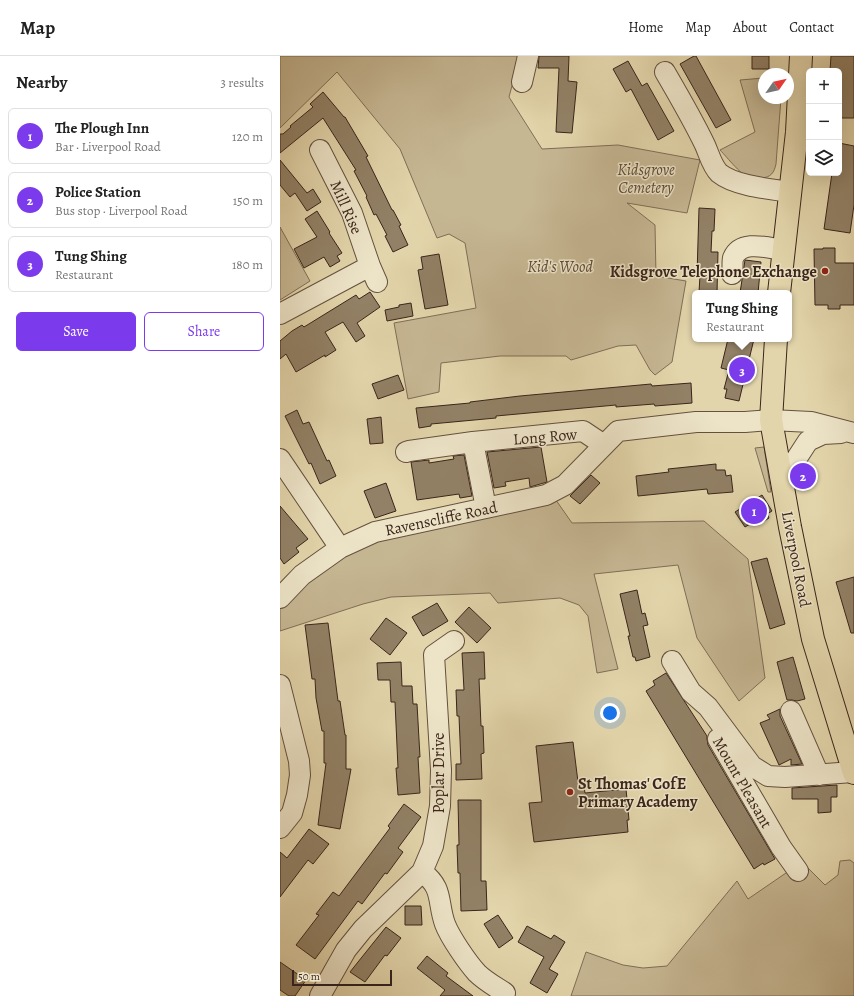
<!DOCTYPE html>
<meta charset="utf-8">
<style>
body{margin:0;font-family:Alegreya,serif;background:#f6f6f6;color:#222}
.controls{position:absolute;right:12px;top:12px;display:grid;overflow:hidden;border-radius:6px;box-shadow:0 4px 16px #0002}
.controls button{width:36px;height:36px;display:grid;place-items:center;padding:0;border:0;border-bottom:1px solid #e0e0e0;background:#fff;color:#222;font:20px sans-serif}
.compass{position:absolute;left:478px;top:12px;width:36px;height:36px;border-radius:50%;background:#fff;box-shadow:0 4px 16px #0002;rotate:56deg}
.scale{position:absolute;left:12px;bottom:10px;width:100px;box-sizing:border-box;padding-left:4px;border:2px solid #3a251b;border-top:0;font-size:11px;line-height:14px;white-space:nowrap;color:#3a251b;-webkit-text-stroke:3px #ede4c8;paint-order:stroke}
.you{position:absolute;left:330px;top:657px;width:14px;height:14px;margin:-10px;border:3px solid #fff;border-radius:50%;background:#1a73e8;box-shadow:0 0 0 6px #1a73e833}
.badge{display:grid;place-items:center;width:26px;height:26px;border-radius:50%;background:#7c3aed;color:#fff;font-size:13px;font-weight:700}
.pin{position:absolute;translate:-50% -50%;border:2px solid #fff;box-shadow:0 1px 4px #0006}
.popup{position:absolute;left:412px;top:234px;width:100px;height:52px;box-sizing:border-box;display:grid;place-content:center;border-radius:6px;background:#fff;filter:drop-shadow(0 1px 3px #0005);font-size:13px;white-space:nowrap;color:#767676}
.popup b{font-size:15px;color:#222}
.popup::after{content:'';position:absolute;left:50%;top:100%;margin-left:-8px;border:8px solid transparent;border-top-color:#fff}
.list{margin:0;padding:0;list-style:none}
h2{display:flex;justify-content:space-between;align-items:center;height:52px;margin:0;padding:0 16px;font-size:17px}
h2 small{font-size:13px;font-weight:400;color:#767676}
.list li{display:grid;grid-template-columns:26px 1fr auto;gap:12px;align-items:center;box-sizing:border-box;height:56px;margin:0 8px 8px;padding:0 8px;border:1px solid #e0e0e0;border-radius:6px}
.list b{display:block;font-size:15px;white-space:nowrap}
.list p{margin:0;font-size:13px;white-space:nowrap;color:#767676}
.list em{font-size:13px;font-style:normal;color:#767676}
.actions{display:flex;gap:8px;padding:12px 16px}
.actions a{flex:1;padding:9px 0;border:1px solid #7c3aed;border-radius:6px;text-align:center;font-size:14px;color:#7c3aed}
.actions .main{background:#7c3aed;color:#fff}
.icon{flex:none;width:22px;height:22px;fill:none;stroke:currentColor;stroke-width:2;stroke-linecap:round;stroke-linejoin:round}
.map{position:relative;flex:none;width:574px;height:940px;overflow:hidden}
header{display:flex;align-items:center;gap:24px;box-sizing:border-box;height:56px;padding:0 20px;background:#fff;border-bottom:1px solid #e0e0e0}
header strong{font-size:19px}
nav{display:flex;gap:22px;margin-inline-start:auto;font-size:14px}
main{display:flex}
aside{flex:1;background:#fff}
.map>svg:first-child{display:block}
</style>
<header>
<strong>Map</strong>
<nav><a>Home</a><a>Map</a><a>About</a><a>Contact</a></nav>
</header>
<main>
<aside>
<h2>Nearby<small>3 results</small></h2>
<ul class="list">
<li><span class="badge">1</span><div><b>The Plough Inn</b><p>Bar · Liverpool Road</p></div><em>120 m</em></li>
<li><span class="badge">2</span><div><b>Police Station</b><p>Bus stop · Liverpool Road</p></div><em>150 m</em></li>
<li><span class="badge">3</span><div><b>Tung Shing</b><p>Restaurant</p></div><em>180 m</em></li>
</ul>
<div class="actions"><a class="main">Save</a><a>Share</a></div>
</aside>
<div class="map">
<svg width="574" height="940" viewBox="0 0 574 940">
<rect width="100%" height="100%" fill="#e3d5ab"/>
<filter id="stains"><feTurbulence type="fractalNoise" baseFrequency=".005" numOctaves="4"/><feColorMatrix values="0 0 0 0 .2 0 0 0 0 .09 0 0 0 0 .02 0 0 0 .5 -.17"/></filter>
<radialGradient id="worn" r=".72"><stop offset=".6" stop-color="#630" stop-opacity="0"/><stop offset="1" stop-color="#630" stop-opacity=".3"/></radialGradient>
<!-- green -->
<path fill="#c6b793" stroke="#806e57" d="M0,0H240L229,41L262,93L338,89L420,104L407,157L347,147L375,169L376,220L406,225L392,306L375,319L370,314L356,289L338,290L291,304L286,300H220L161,307L159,336L128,343L114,267L196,252L185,187L169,178L157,182L120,93L57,16L0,72Z
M484,22V42H501L496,108C494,117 491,121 482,122C479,122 475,124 472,123C463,122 447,101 440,94L475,76L460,24Z
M0,171L30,225L0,244Z
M484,391L491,436H488L475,392Z
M271,437L292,467L424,465L468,503L485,622L459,645L417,582L398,509L314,518L338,613L317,617L308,560L299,549L280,542L218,547L210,537L111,541L83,548L0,575V542L60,492Z
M570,804L574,807V940H291L306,896L343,909L363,912L387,910L457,825L468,843L522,806L545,829L558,819L560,805Z"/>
<!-- building -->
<path fill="#928166" stroke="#3a251b" d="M259,0H289L288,25L297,26L292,77L276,76L279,12H258Z
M414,0H416L451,64L436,72L400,8Z
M472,0H489V13H472Z
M551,0H574V62H559V15H550Z
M348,5L362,30L367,27L394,75L378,84L351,33L346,36L333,13Z
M43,36L64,61H65L88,100L86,101L112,154H113L121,169L119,170L128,189L113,196L105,180L107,179L96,158L94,159L86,141L87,140L74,115L76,114L43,62L0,97V78H3L11,71L10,70L33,51L30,48Z
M559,87L574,90V149L570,177L544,173L552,117H559Z
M0,104L27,137L33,133L41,146L27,155L15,137L10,141L0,129Z
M419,152L435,153L434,175H432L431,196H438L437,237H419L420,219H417Z
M37,155L50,176L49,177L62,197L57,200L60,205L50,211L44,201L24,212L14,193L37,181L25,163Z
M543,192H555V207H574V249H560V253H548V249H535L534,193H543Z
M159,198L168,249L145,253L138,214L143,213L141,201Z
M465,204L481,206L478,237H460Z
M90,236L100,251L77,267L85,280L76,286L63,266L45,276L56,294L45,301V299L16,316L6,298L0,303V285L12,275L22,269L24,271L76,239L79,243Z
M131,247L133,260L107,265L105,254L119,251V249Z
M448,283H474L459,345L445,342L447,333H444L449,314L441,312Z
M118,319L124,334L98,343L92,328Z
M411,327L412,347L375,350L374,348L336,351V349L216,360V362L151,368V370L139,372L136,352L190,347V346L240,340L371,328L372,330Z
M17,354L23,368L29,366L47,405L49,404L56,420L40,428L31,407L29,408L5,360Z
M101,361L103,387L90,388L87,363Z
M261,391L267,426L250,431L249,422L225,426L226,430L214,432L207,396Z
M184,399L192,440L180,442L179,438L137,444L131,406L149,404V407L174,403L173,400Z
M436,408V414H445L446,420L451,419L453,436L428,438L427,433L358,440L356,420L389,416L388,413Z
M311,419L320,427L300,448L290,440Z
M106,427L116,455L95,462L84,435Z
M482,439L492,455L487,458L489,462L478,469L475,465L465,471L455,456Z
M0,450L28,483L16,492L19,496L4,508L0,502Z
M487,502L505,568L490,573L471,506Z
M574,521V577H571L556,526Z
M357,534L362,558L365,557L368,569L363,570L370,601L356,605L355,601H353L348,580H350L340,538Z
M157,547L168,565L143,580L132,561Z
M189,551L211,572L197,587L175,566Z
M106,562L127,577L110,599L90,583Z
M48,567L58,645H60L65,679H66V713H71L60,773L38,769L46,707H44V675H42L36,642L35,623H32L25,569Z
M204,596L205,623H199L201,670H203L204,697L201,698L202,723L176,724V708H181L179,660H177L176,634H184L182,597Z
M513,601L525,643L517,645L512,644H507L497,606Z
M121,606L122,630H132L133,648H137L140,701H138L140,737L118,739L116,712H118L115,646H111L110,624H98L97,607Z
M386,617L427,680V683L428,689L495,803L484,809L483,807L474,813L366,635L375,629L373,625Z
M500,653V660L522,708L511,709V703L499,709L480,667L490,663L487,659Z
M293,686L298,726L303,725L305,737L346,733L349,764H347L348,776L254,786L249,747L262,746L256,690Z
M557,729V741H551V756L538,757V743H512V732Z
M178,744H201V825H206L207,854L181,855L180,817H178L177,789H179Z
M124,748L141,761L118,792L123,796L107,818L105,817L82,848L78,845L35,903L16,889L39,859L36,858L53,836L59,840L110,772L108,770Z
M29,773L49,788L33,808L28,804L0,841V796L7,802Z
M125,850H141L142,869H125Z
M218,859L233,882L219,892L204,868Z
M247,870L271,883L274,879L285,886L269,913L278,918L267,937L250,927L264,901L238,886Z
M106,871L121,882L107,900L105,899L85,926L70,916Z
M147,900L168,917L166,920L193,940H160L165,934L137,912Z
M0,906L26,924L15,940H9L0,934Z"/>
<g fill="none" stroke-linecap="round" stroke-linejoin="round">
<!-- minor casing -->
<g stroke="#64513f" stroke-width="22">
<path id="minor" d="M385,16C399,40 413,64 425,89C429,98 432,110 439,117C455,130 490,133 510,136
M242,26L248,0
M40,94L72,157L90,210L97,226
M452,218C453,214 452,206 453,202C461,183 488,192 503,194
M0,258L90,210
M193,386L206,452
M126,396L129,395L193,386L303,375L324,389
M0,403L60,492
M503,430L515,405L528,385L543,378L561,377
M0,542L22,519L60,492L95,476L266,439L285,429L338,375L416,366H465L491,364L531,366L574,377
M392,605L411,636L428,651L472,710L488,720L505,721L573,716
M0,629L19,705L20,719L17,739L12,757L0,772
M511,655L539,719
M438,683L501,791L518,815
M142,816C164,832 157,846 165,868C170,881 187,906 197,917C205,925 216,931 225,937
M40,940L66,894L83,873L142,816L153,790L160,750L161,714L154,599L174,585"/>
</g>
<!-- major casing -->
<g stroke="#3a251b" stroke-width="24">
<path id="major" d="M499,237L517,76L521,0
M496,283L491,364L510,471L533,583L574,717"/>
</g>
<!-- minor -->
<use href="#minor" stroke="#ede4c8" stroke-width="20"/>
<!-- major -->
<use href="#major" stroke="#e3d5ab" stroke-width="22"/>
</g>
<!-- markers -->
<g fill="#8f2418" stroke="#ede4c8" stroke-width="1.5">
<circle cx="545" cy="215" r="4"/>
<circle cx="290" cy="736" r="4"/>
</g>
<g text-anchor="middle" stroke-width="3" stroke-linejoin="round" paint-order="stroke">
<!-- park labels -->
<g font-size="16" font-style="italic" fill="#5d4a39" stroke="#ede4c8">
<text x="366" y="119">Kidsgrove<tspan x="366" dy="18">Cemetery</tspan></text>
<text x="280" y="216">Kid's Wood</text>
</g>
<!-- street labels -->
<g font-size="16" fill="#3a251b" stroke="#ede4c8">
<text transform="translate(67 151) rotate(66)" y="6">Mill Rise</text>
<text transform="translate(265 380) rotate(-5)" y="6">Long Row</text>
<text transform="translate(161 462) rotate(-12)" y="6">Ravenscliffe Road</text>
<text transform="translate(517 503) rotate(79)" y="6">Liverpool Road</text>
<text transform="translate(158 717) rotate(-90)" y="6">Poplar Drive</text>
<text transform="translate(463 726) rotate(60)" y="6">Mount Pleasant</text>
</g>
<!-- poi labels -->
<g font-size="16" font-weight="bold" fill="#3a251b" stroke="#ede4c8" text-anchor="end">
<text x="537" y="221">Kidsgrove Telephone Exchange</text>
<text x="298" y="733" text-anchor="start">St Thomas' CofE<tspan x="298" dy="18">Primary Academy</tspan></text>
</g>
</g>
<rect width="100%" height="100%" filter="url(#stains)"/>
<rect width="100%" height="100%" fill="url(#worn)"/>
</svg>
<div class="controls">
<button>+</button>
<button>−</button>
<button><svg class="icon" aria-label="layers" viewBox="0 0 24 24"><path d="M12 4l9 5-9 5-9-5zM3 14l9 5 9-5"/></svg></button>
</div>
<svg class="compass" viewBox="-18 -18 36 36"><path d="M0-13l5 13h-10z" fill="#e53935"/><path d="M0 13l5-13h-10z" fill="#767676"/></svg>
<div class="scale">50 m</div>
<div class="you"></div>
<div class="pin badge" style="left:474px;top:455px">1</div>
<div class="pin badge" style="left:523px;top:420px">2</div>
<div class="pin badge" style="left:462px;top:314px">3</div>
<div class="popup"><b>Tung Shing</b>Restaurant</div>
</div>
</main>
